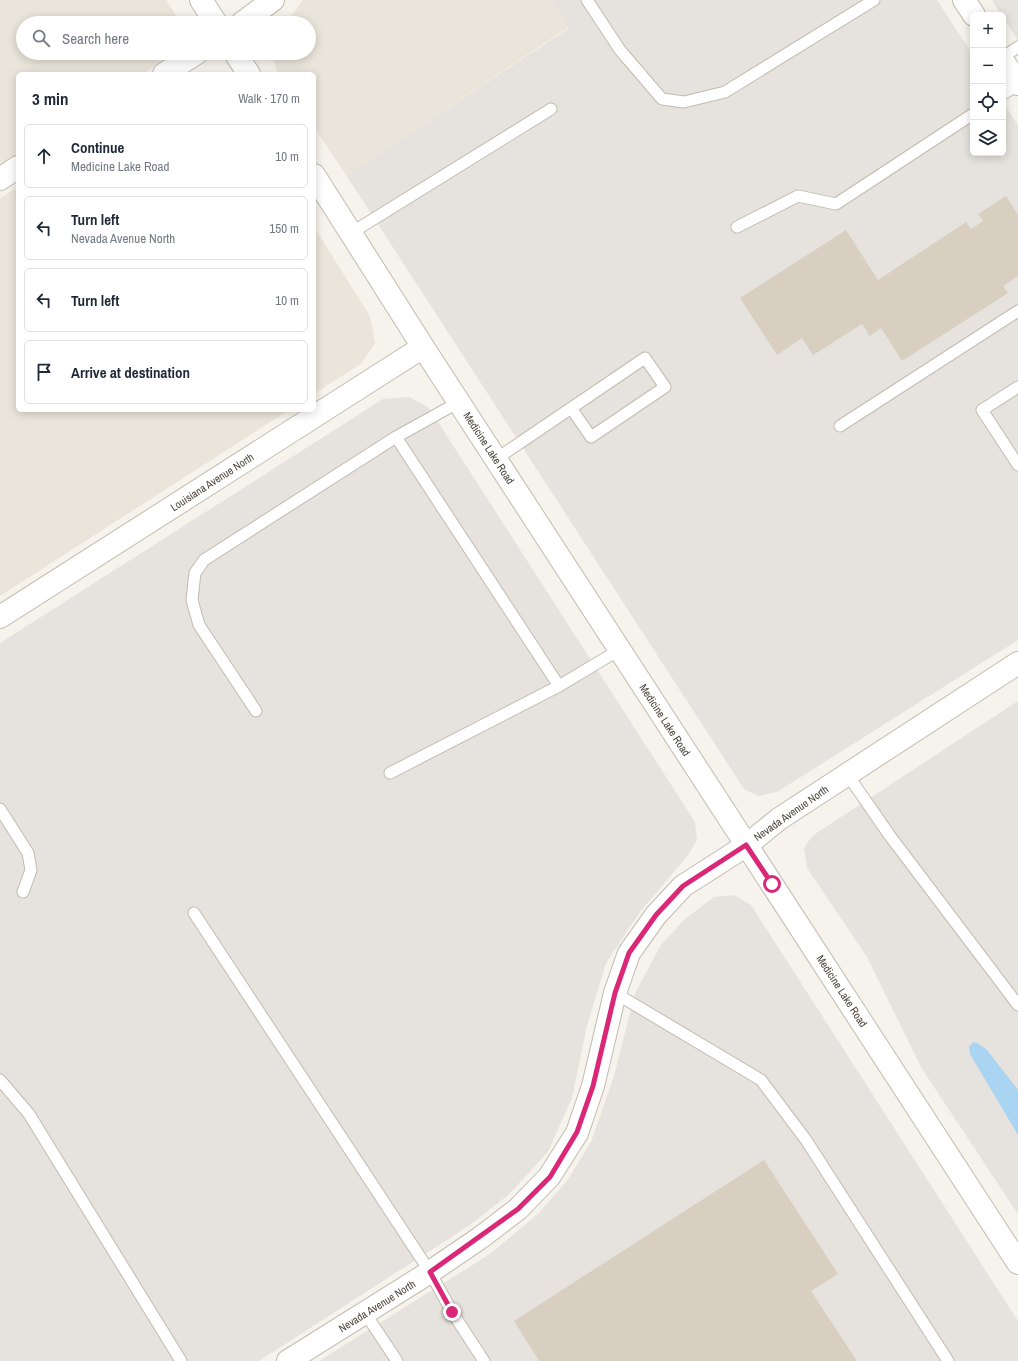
<!DOCTYPE html>
<meta charset="utf-8">
<style>
body{margin:0;font-family:"Archivo Narrow",sans-serif;background:#f2f2f3;color:#1f2937}
.controls{position:absolute;right:12px;top:12px;display:grid;overflow:hidden;border-radius:6px;box-shadow:0 2px 10px #0003}
.controls button{width:36px;height:36px;display:grid;place-items:center;padding:0;border:0;border-bottom:1px solid #e0e1e3;background:#fff;color:#1f2937;font:20px sans-serif}
.stop{position:absolute;width:12px;height:12px;margin:-9px;border:3px solid #db2777;border-radius:50%;background:#fff}
.stop.end{background:#db2777;border-color:#fff;box-shadow:0 1px 4px #0008}
.list{margin:0;padding:0;list-style:none}
h2{display:flex;justify-content:space-between;align-items:center;height:52px;margin:0;padding:0 16px;font-size:17px}
h2 small{font-size:13px;font-weight:400;color:#747a83}
.list li{display:grid;grid-template-columns:26px 1fr auto;gap:12px;align-items:center;box-sizing:border-box;height:64px;margin:0 8px 8px;padding:0 8px;border:1px solid #e0e1e3;border-radius:6px}
.list b{display:block;font-size:15px;white-space:nowrap}
.list p{margin:0;font-size:13px;white-space:nowrap;color:#747a83}
.list em{font-size:13px;font-style:normal;color:#747a83}
.icon{flex:none;width:22px;height:22px;fill:none;stroke:currentColor;stroke-width:2;stroke-linecap:round;stroke-linejoin:round}
.map{position:relative;flex:none;width:1018px;height:1361px;overflow:hidden}
.search{position:absolute;background:#fff;box-shadow:0 2px 10px #0003;left:16px;top:16px;width:300px;height:44px;display:flex;align-items:center;gap:10px;box-sizing:border-box;padding:0 14px;border-radius:22px;color:#747a83;font-size:15px}
.panel{position:absolute;background:#fff;box-shadow:0 2px 10px #0003;left:16px;top:72px;width:300px;height:340px;border-radius:6px}
.map>svg:first-child{display:block}
</style>
<div class="map">
<svg width="1018" height="1361" viewBox="0 0 1018 1361">
<rect width="100%" height="100%" fill="#f6f3ec"/>
<!-- residential -->
<path fill="#eae5da" d="M0,0H166L181,23H23V53H174L143,74H18V154L0,165Z
M303,0H551L569,27L346,175L314,127V74H278L272,56L273,53H309V23H286Z
M18,187V410H289L0,596V198Z
M314,227L370,316L375,343L362,363L314,394Z"/>
<!-- industrial -->
<path fill="#e6e2dd" d="M551,0H937L973,55V153H1003V102L1018,125V640L777,792L759,796L744,789L346,175L569,28Z
M992,0H1018V41L1003,17V15H1001Z
M410,397L429,408L695,822L697,840L688,855L640,912L606,963L587,1026L572,1098L548,1152L507,1196L470,1225L259,1361H0V643L383,399Z
M1018,701V1214L922,1069L867,957L807,868L804,848L812,836Z
M734,895L751,905L1018,1321V1361H319L490,1254L538,1214L567,1181L591,1142L614,1076L635,993L661,945L685,919L714,897Z"/>
<!-- water -->
<path fill="#a9d4f2" d="M974,1042L979,1044L987,1050L1018,1090V1135L970,1054L969,1046Z"/>
<!-- building -->
<path fill="#d8cfc1" d="M1006,196L1018,215V276L1003,286L1008,293L902,361L881,328L870,336L862,324L813,355L802,338L777,355L740,298L846,230L878,280L966,222L971,229L983,221L978,214Z
M764,1160L838,1274L811,1291L857,1361H539L514,1321Z"/>
<g fill="none" stroke-linecap="round" stroke-linejoin="round">
<!-- service casing -->
<g stroke="#c2bbae" stroke-width="13">
<path id="service" d="M587,0L620,50L662,99L684,102L725,92L874,0
M1003,57L1018,47
M1003,94L1018,85
M737,227L798,196L836,204L973,114
M351,233L551,109
M1018,387L982,410L1018,465
M459,402L396,437L559,686
M840,426L1018,311
M496,459L645,358L665,387L591,437L571,408
M256,711L199,625L192,600L195,573L204,560L396,437
M390,773L559,686L619,650
M847,774L890,836L1018,1005
M0,809L28,853L31,870L23,892
M194,913L430,1272L452,1312L484,1361
M615,993L761,1080L806,1140L948,1361
M0,1080L29,1114L181,1361
M365,1313L397,1361"/>
</g>
<!-- minor casing -->
<g stroke="#c2bbae" stroke-width="24">
<path id="minor" d="M964,0L974,15
M242,23L273,0
M1003,61L1018,84
M164,74L197,53
M0,179L18,167
M288,1361L430,1272L480,1238L518,1209L549,1177L577,1133L593,1086L615,993L629,953L656,915L683,886L747,845"/>
</g>
<!-- tertiary casing -->
<g stroke="#c2bbae" stroke-width="24">
<path id="tertiary" d="M201,0L216,23
M235,53L249,74
M314,175L423,347L1018,1263
M0,617L423,347
M747,845L779,819L1018,663"/>
</g>
<!-- service -->
<use href="#service" stroke="#fff" stroke-width="11"/>
<!-- minor -->
<use href="#minor" stroke="#fff" stroke-width="22"/>
<!-- tertiary -->
<use href="#tertiary" stroke="#fff" stroke-width="22"/>
</g>
<g fill="none" stroke-linecap="round" stroke-linejoin="round">
<!-- route -->
<path stroke="#db2777" stroke-width="5" d="M452,1312L430,1272L518,1209L550,1177L577,1132L593,1086L615,993L629,953L656,915L683,886L746,845L772,884"/>
</g>
<g text-anchor="middle" stroke-width="3" stroke-linejoin="round" paint-order="stroke">
<!-- street labels -->
<g font-size="11" fill="#4b4439" stroke="#fff">
<text transform="translate(489 448) rotate(57)" y="4">Medicine Lake Road</text>
<text transform="translate(212 482) rotate(-33)" y="4">Louisiana Avenue North</text>
<text transform="translate(665 720) rotate(57)" y="4">Medicine Lake Road</text>
<text transform="translate(791 813) rotate(-35)" y="4">Nevada Avenue North</text>
<text transform="translate(842 991) rotate(57)" y="4">Medicine Lake Road</text>
<text transform="translate(377 1306) rotate(-32)" y="4">Nevada Avenue North</text>
</g>
</g>
</svg>
<div class="controls">
<button>+</button>
<button>−</button>
<button><svg class="icon" aria-label="locate" viewBox="0 0 24 24"><circle cx="12" cy="12" r="6"/><path d="M12 2v4M12 18v4M2 12h4M18 12h4"/></svg></button>
<button><svg class="icon" aria-label="layers" viewBox="0 0 24 24"><path d="M12 4l9 5-9 5-9-5zM3 14l9 5 9-5"/></svg></button>
</div>
<div class="stop" style="left:772px;top:884px"></div>
<div class="stop end" style="left:452px;top:1312px"></div>
<div class="search"><svg class="icon" aria-label="search" viewBox="0 0 24 24"><circle cx="10" cy="10" r="6"/><path d="M15 15l6 6"/></svg>Search here</div>
<section class="panel">
<h2>3 min<small>Walk · 170 m</small></h2>
<ul class="list">
<li><svg class="icon" aria-label="ahead" viewBox="0 0 24 24"><path d="M12 20V5M6 11l6-6 6 6"/></svg><div><b>Continue</b><p>Medicine Lake Road</p></div><em>10 m</em></li>
<li><svg class="icon" aria-label="left" viewBox="0 0 24 24"><path d="M17 20v-9H6M10 6l-5 5 5 5"/></svg><div><b>Turn left</b><p>Nevada Avenue North</p></div><em>150 m</em></li>
<li><svg class="icon" aria-label="left" viewBox="0 0 24 24"><path d="M17 20v-9H6M10 6l-5 5 5 5"/></svg><div><b>Turn left</b></div><em>10 m</em></li>
<li><svg class="icon" aria-label="arrive" viewBox="0 0 24 24"><path d="M6 21V4h12l-3 4 3 4H6"/></svg><div><b>Arrive at destination</b></div></li>
</ul>
</section>
</div>
